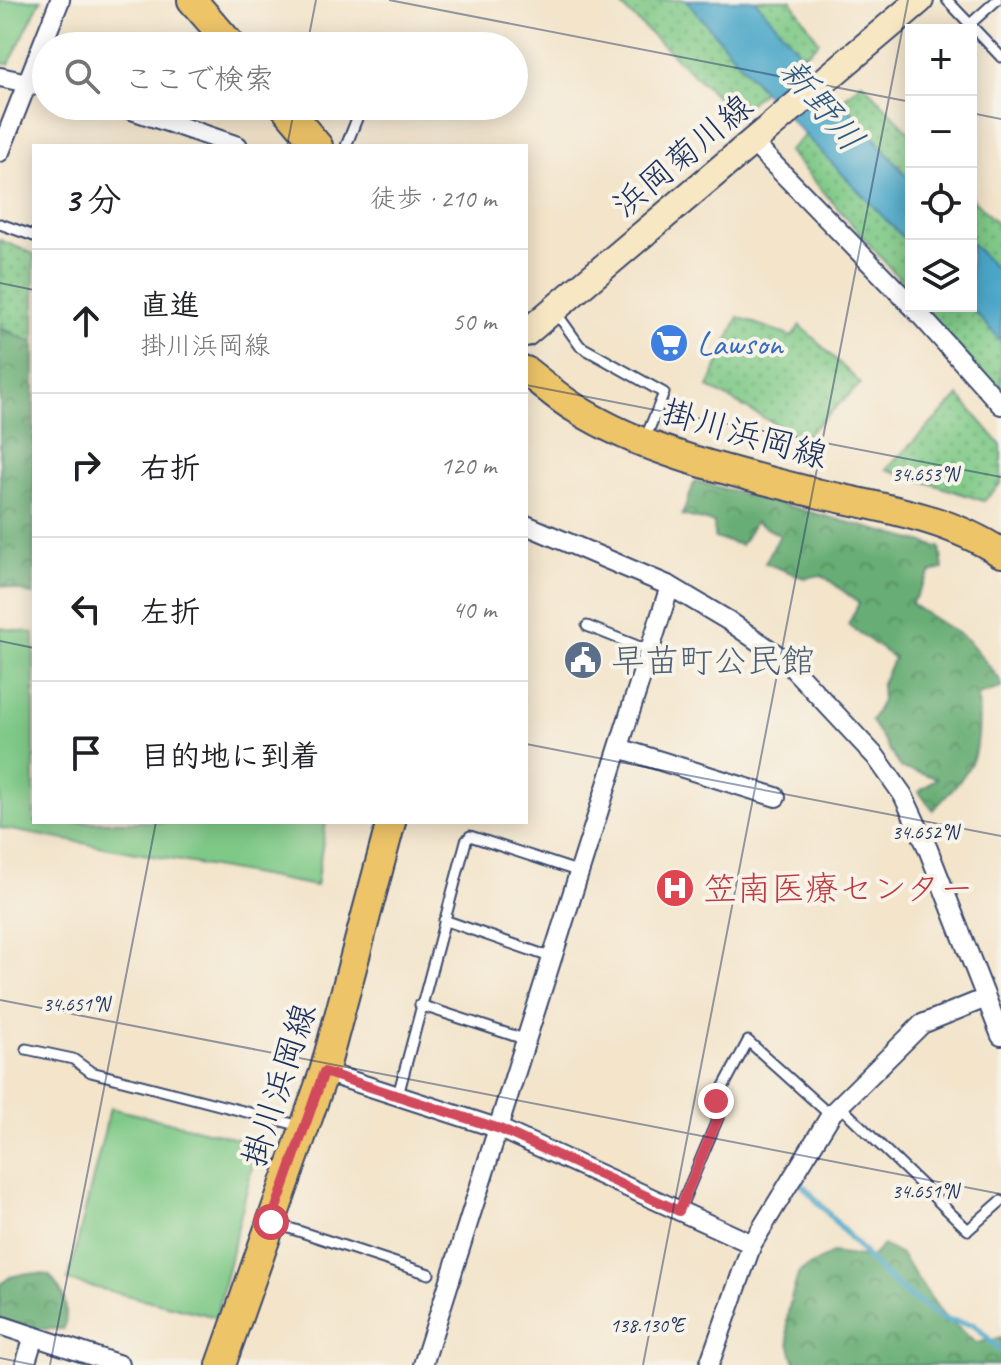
<!DOCTYPE html>
<html lang="ja">
<meta charset="utf-8">
<style>
body{margin:0;font-family:Caveat,"Klee One",sans-serif;background:#f2f2f2;color:#202124}
.controls{position:absolute;right:24px;top:24px;display:grid;overflow:hidden;border-radius:0px;box-shadow:0 4px 20px #0003}
.controls button{width:72px;height:72px;display:grid;place-items:center;padding:0;border:0;border-bottom:2px solid #e0e0e0;background:#fff;color:#202124;font:40px sans-serif}
.stop{position:absolute;width:24px;height:24px;margin:-18px;border:6px solid #d1495b;border-radius:50%;background:#fff}
.stop.end{background:#d1495b;border-color:#fff;box-shadow:0 2px 8px #0008}
.list{margin:0;padding:0;list-style:none}
h2{display:flex;justify-content:space-between;align-items:center;height:104px;margin:0;padding:0 32px;font-size:34px}
h2 small{font-size:26px;font-weight:400;color:#757577}
.list li{display:grid;grid-template-columns:52px 1fr auto;gap:24px;align-items:center;box-sizing:border-box;height:144px;padding:0 32px;border-top:2px solid #e0e0e0}
.list b{display:block;font-size:30px;white-space:nowrap}
.list p{margin:0;font-size:26px;white-space:nowrap;color:#757577}
.list em{font-size:26px;font-style:normal;color:#757577}
.icon{flex:none;width:44px;height:44px;fill:none;stroke:currentColor;stroke-width:2;stroke-linecap:round;stroke-linejoin:round}
.map{position:relative;flex:none;width:1001px;height:1365px;overflow:hidden}
.search{position:absolute;background:#fff;box-shadow:0 4px 20px #0003;left:32px;top:32px;width:496px;height:88px;display:flex;align-items:center;gap:20px;box-sizing:border-box;padding:0 28px;border-radius:44px;color:#757577;font-size:30px}
.panel{position:absolute;background:#fff;box-shadow:0 4px 20px #0003;left:32px;top:144px;width:496px;height:680px;border-radius:0px}
.map>svg:first-child{display:block}
</style>
<div class="map">
<svg width="1001" height="1365" viewBox="0 0 1001 1365">
<defs>
<pattern id="grass-dots" width="8" height="8" patternUnits="userSpaceOnUse" patternTransform="scale(2)"><rect width="8" height="8" fill="#7fc987"/><path d="M2 2h.1M6 6h.1" fill="none" stroke="#67a472" stroke-width="1.8" stroke-linecap="round"/></pattern>
<pattern id="forest-crowns" width="20" height="18" patternUnits="userSpaceOnUse" patternTransform="scale(2)"><rect width="20" height="18" fill="#67ad74"/><path d="M2 6a3 3 0 1 1 6 0M12 15a3 3 0 1 1 6 0" fill="none" stroke="#548d62"/></pattern>
</defs>
<rect width="100%" height="100%" fill="#f7f3e8"/>
<filter id="ink" filterUnits="userSpaceOnUse"><feTurbulence type="fractalNoise" baseFrequency=".0125" numOctaves="2"/><feDisplacementMap in="SourceGraphic" scale="16" xChannelSelector="R" yChannelSelector="G"/><feConvolveMatrix kernelMatrix="1 2 1 2 8 2 1 2 1" color-interpolation-filters="sRGB"/></filter>
<filter id="wash" filterUnits="userSpaceOnUse"><feTurbulence type="fractalNoise" baseFrequency=".006" numOctaves="4" result="noise"/><feDisplacementMap in="SourceGraphic" scale="32" xChannelSelector="R" yChannelSelector="G"/><feGaussianBlur stdDeviation="1.8" result="paint"/><feColorMatrix in="noise" values="0 0 0 0 0 0 0 0 0 0 0 0 0 0 0 0 0 1.4 0 .05"/><feComposite in="paint" operator="in"/></filter>
<g filter="url(#wash)">
<rect width="100%" height="100%" fill="#f3e4ca"/>
<!-- grass -->
<path fill="url(#grass-dots)" stroke="#4d7c72" stroke-width="2" d="M615,0H791L819,42L736,115Z
M862,82L911,134V292L788,151Z
M971,197L1001,228V395L923,306H971Z
M0,240L34,254V343L0,328Z
M738,317L792,337L800,325L861,384L802,439L708,387Z
M959,396L1001,445V483L984,501L886,469Z"/>
<!-- forest -->
<path fill="url(#forest-crowns)" stroke="#416e69" stroke-width="2" d="M0,328L34,343V595L0,585Z
M695,481L940,547L943,569L931,572L911,604L968,640L1001,681V688L978,695C981,757 976,765 933,810L919,792L937,778L901,768L871,721L882,701L881,685L894,658L848,625L859,603L822,575L804,578L765,563L780,535L755,522L741,545L714,538V523L682,515Z
M883,1245L901,1255L943,1315L976,1343L1001,1338V1365H796C781,1327 787,1310 799,1272L832,1253L870,1258Z
M28,1273L49,1275C65,1294 69,1305 64,1329H37L0,1320V1285L10,1277Z"/>
<!-- pitch -->
<path fill="#7fc987" stroke="#4d7c72" stroke-width="2" d="M0,0H41L9,64L0,63Z
M0,628L34,633V822H326L316,886L0,828Z
M110,1108L258,1143L216,1317L68,1281Z"/>
<!-- water -->
<path fill="#4ba7c9" stroke="#336b94" stroke-width="2" d="M686,0H755L911,181V246L765,93Z
M971,243L1001,274V341L969,306Z"/>
<g fill="none" stroke-linecap="round" stroke-linejoin="round">
<!-- stream -->
<path stroke="#4ba7c9" stroke-width="6" d="M800,1182L879,1270L908,1295L943,1319L974,1325L1001,1351"/>
</g>
</g>
<g filter="url(#ink)">
<g fill="none" stroke-linecap="round" stroke-linejoin="round">
<!-- lane casing -->
<g stroke="#3b4a6e" stroke-width="13">
<path id="lane" d="M947,0L1001,57
M970,24L997,0
M346,146L362,106
M0,224L34,236
M555,311L580,346L664,393L645,439
M587,626L650,651
M444,920L553,958
M420,1005L527,1040
M26,1049L73,1059L91,1072L301,1126
M398,1095L466,841L470,836L580,872
M839,1105L968,1230L1001,1201
M679,1211L723,1106L716,1101L748,1041L830,1115
M274,1223L429,1274"/>
</g>
<!-- street casing -->
<g stroke="#3b4a6e" stroke-width="22">
<path id="street" d="M0,77L46,87
M120,106L238,146
M752,142L911,305
M0,152L60,0
M912,306L1001,405
M526,525L670,586L729,621L786,661L876,757L903,795L928,849L1001,1036
M619,748L776,797
M324,1072L500,1129L752,1244L709,1365
M752,1244L832,1113L922,1024L986,998
M0,1325L120,1365
M25,1365L34,1336
M423,1365L670,586"/>
</g>
<!-- secondary casing -->
<g stroke="#3b4a6e" stroke-width="30">
<path id="secondary" d="M526,333L920,0"/>
</g>
<!-- primary casing -->
<g stroke="#3b4a6e" stroke-width="32">
<path id="primary" d="M192,0L232,46
M284,106L318,146
M526,371C542,383 558,398 575,408C646,453 736,473 816,493C878,507 948,517 1001,553
M221,1365L324,1072L391,822"/>
</g>
<!-- lane -->
<use href="#lane" stroke="#fff" stroke-width="9"/>
<!-- street -->
<use href="#street" stroke="#fff" stroke-width="18"/>
<!-- secondary -->
<use href="#secondary" stroke="#f8e7c3" stroke-width="26"/>
<!-- primary -->
<use href="#primary" stroke="#eec469" stroke-width="28"/>
</g>
</g>
<g fill="none" stroke-linecap="round" stroke-linejoin="round" filter="url(#ink)">
<!-- route -->
<path stroke="#d1495b" stroke-width="10" d="M271,1222L324,1072L500,1129L679,1211L723,1106L716,1101"/>
</g>
<!-- ticks -->
<path fill="none" stroke="#1b2f5e" stroke-width="2" stroke-opacity="0.45" d="M389,0L911,102M307,46L316,0M971,113L1001,119M287,146L295,106M0,283L34,290M526,385L1001,477M0,641L34,648M526,744L1001,836M0,1000L1001,1194M0,1358L34,1365M50,1365L156,822M643,1365L908,0"/>
<!-- icons -->
<defs>
<g id="supermarket-disc" transform="scale(2)"><circle r="9.5" fill="#3f7fe0" stroke="#f7f3e8"/><path d="M-6-5.5h2.5l.6 2H6L4.5 2H-2.5L-4.4-4H-6ZM-1.5 3.2a1.3 1.3 0 1 0 .1 0ZM3 3.2a1.3 1.3 0 1 0 .1 0Z" fill="#fff"/></g>
<g id="civic-disc" transform="scale(2)"><circle r="9.5" fill="#5c6f8a" stroke="#f7f3e8"/><path d="M-.6-6.5H3V-4.5H.6V-3L4-1V1h2V6H-6V1h2V-1L-.6-3ZM-1.2 2.5V6h2.4V2.5Z" fill="#fff"/></g>
<g id="hospital-disc" transform="scale(2)"><circle r="9.5" fill="#e0444e" stroke="#f7f3e8"/><path d="M-5-5h3v3.5h4V-5h3V5h-3V1.5h-4V5h-3Z" fill="#fff"/></g>
</defs>
<g fill-rule="evenodd">
<use href="#supermarket-disc" x="669" y="343"/>
<use href="#civic-disc" x="583" y="660"/>
<use href="#hospital-disc" x="675" y="888"/>
</g>
<g text-anchor="middle" stroke-width="8" stroke-linejoin="round" paint-order="stroke">
<!-- street labels -->
<g font-size="34" fill="#1b2f5e" stroke="#f7f3e8">
<text transform="translate(682 155) rotate(-40)" y="12">浜岡菊川線</text>
<text transform="translate(745 433) rotate(16)" y="12">掛川浜岡線</text>
<text transform="translate(278 1085) rotate(-72)" y="12">掛川浜岡線</text>
</g>
<!-- shop labels -->
<g font-size="34" fill="#366cbe" stroke="#f7f3e8" text-anchor="start">
<text x="697" y="355">Lawson</text>
</g>
<!-- service labels -->
<g font-size="34" fill="#4e5e75" stroke="#f7f3e8" text-anchor="start">
<text x="611" y="672">早苗町公民館</text>
</g>
<!-- health labels -->
<g font-size="34" fill="#be3a42" stroke="#f7f3e8" text-anchor="start">
<text x="703" y="900">笠南医療センター</text>
</g>
<!-- water labels -->
<g font-size="36" font-style="italic" fill="#2c5983" stroke="#f7f3e8">
<text transform="translate(823 104) rotate(50)" y="13">新野川</text>
</g>
</g>
<g font-size="20" text-anchor="middle" fill="#1b2f5e" stroke="#f7f3e8" stroke-width="8" stroke-linejoin="round" paint-order="stroke">
<text x="925" y="481">34.653°N</text>
<text x="925" y="839">34.652°N</text>
<text x="76" y="1011">34.651°N</text>
<text x="925" y="1198">34.651°N</text>
<text x="647" y="1332">138.130°E</text>
</g>
</svg>
<div class="controls">
<button>+</button>
<button>−</button>
<button><svg class="icon" aria-label="locate" viewBox="0 0 24 24"><circle cx="12" cy="12" r="6"/><path d="M12 2v4M12 18v4M2 12h4M18 12h4"/></svg></button>
<button><svg class="icon" aria-label="layers" viewBox="0 0 24 24"><path d="M12 4l9 5-9 5-9-5zM3 14l9 5 9-5"/></svg></button>
</div>
<div class="stop" style="left:271px;top:1222px"></div>
<div class="stop end" style="left:716px;top:1101px"></div>
<div class="search"><svg class="icon" aria-label="search" viewBox="0 0 24 24"><circle cx="10" cy="10" r="6"/><path d="M15 15l6 6"/></svg>ここで検索</div>
<section class="panel">
<h2>3 分<small>徒歩 · 210 m</small></h2>
<ul class="list">
<li><svg class="icon" aria-label="ahead" viewBox="0 0 24 24"><path d="M12 20V5M6 11l6-6 6 6"/></svg><div><b>直進</b><p>掛川浜岡線</p></div><em>50 m</em></li>
<li><svg class="icon" aria-label="right" viewBox="0 0 24 24"><path d="M7 20v-9h11M14 6l5 5-5 5"/></svg><div><b>右折</b></div><em>120 m</em></li>
<li><svg class="icon" aria-label="left" viewBox="0 0 24 24"><path d="M17 20v-9H6M10 6l-5 5 5 5"/></svg><div><b>左折</b></div><em>40 m</em></li>
<li><svg class="icon" aria-label="arrive" viewBox="0 0 24 24"><path d="M6 21V4h12l-3 4 3 4H6"/></svg><div><b>目的地に到着</b></div></li>
</ul>
</section>
</div>
